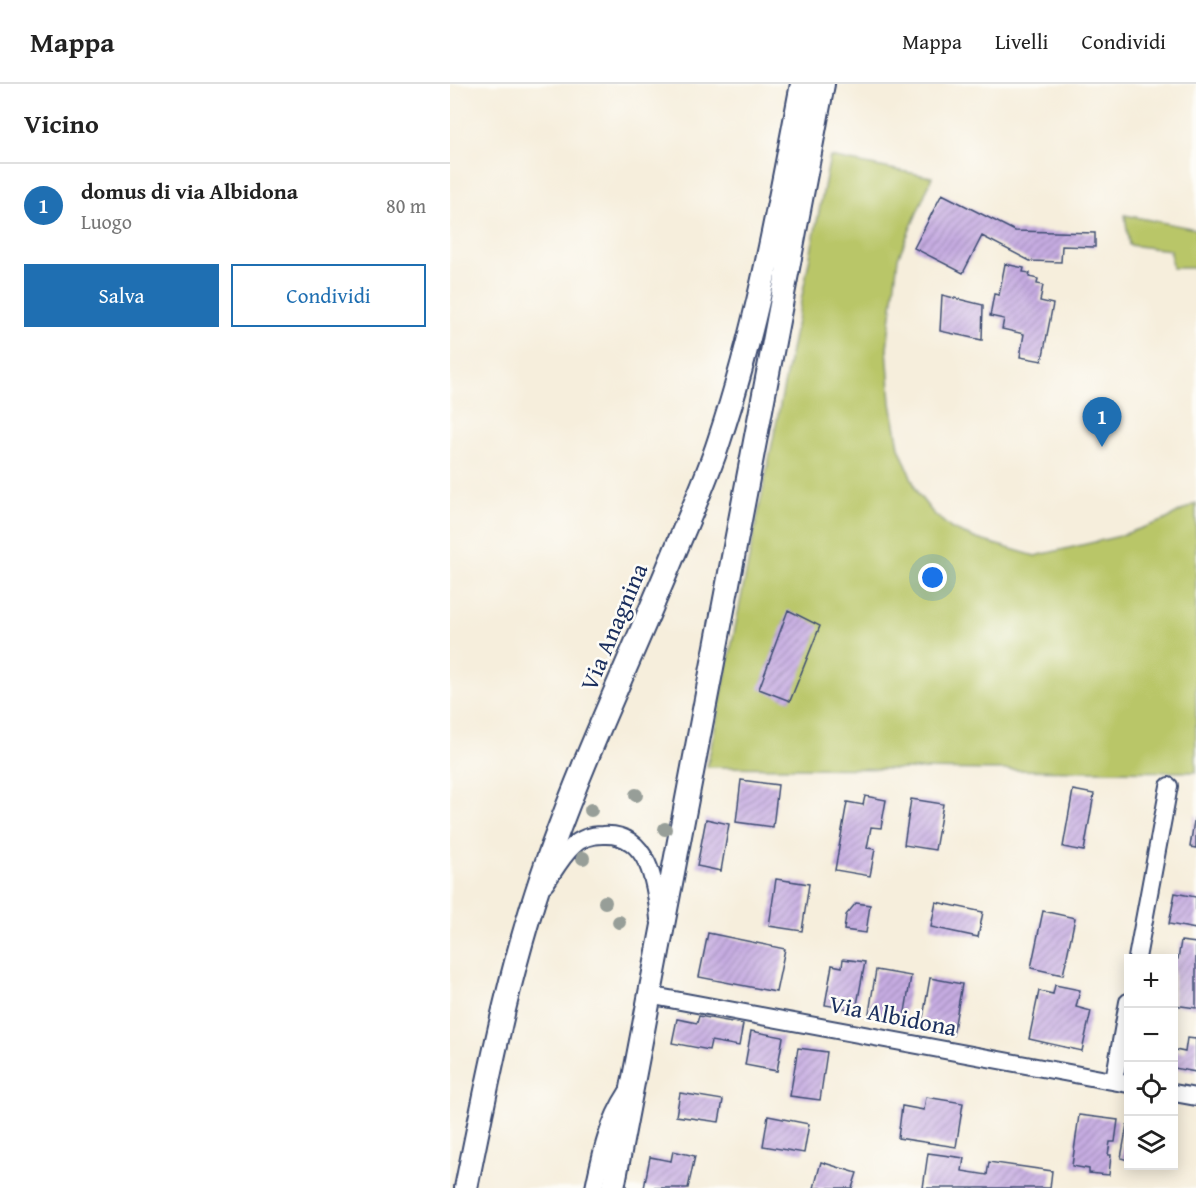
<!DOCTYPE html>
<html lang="it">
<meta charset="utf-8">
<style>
body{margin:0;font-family:"Gentium Book Plus",serif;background:#f6f6f6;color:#222}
.controls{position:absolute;right:18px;bottom:18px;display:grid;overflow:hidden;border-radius:0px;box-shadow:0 3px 15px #0003}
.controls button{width:54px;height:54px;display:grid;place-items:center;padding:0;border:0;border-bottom:2px solid #e0e0e0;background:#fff;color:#222;font:30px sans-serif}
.you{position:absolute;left:483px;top:494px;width:21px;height:21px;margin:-15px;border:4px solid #fff;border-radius:50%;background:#1a73e8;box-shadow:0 0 0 9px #1a73e833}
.badge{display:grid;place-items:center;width:39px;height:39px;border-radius:50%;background:#1f6fb2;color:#fff;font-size:20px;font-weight:700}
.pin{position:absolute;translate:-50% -50px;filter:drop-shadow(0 2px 3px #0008)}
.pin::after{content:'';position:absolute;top:32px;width:21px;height:18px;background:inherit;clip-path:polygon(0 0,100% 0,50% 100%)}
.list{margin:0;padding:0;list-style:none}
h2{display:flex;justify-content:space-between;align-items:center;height:78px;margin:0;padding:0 24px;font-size:26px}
h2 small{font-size:20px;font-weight:400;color:#767676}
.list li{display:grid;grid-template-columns:39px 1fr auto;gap:18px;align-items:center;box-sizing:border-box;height:84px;padding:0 24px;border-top:2px solid #e0e0e0}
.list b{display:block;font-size:22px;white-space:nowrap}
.list p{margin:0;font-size:20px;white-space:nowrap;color:#767676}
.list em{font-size:20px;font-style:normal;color:#767676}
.actions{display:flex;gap:12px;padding:18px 24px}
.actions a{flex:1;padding:14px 0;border:2px solid #1f6fb2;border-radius:0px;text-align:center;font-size:21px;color:#1f6fb2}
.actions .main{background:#1f6fb2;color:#fff}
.icon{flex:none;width:33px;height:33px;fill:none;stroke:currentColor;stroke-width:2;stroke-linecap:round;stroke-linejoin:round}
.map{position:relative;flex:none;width:746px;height:1104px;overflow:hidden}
header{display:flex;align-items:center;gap:36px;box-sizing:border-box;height:84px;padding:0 30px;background:#fff;border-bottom:2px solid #e0e0e0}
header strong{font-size:28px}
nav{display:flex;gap:33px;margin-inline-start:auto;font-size:21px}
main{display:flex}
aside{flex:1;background:#fff}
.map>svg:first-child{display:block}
</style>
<header>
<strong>Mappa</strong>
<nav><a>Mappa</a><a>Livelli</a><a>Condividi</a></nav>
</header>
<main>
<aside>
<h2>Vicino<small></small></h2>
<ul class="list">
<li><span class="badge">1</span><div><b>domus di via Albidona</b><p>Luogo</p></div><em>80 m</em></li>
</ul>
<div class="actions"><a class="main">Salva</a><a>Condividi</a></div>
</aside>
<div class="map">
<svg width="746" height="1104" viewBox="0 0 746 1104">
<defs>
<pattern id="building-hatch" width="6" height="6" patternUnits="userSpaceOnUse" patternTransform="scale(1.5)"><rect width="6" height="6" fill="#c6ace1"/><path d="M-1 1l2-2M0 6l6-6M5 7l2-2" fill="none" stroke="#a08cba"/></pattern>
</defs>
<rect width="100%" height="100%" fill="#fdfcf7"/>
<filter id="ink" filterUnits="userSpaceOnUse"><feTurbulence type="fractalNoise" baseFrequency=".0167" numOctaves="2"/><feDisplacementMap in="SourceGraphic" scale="12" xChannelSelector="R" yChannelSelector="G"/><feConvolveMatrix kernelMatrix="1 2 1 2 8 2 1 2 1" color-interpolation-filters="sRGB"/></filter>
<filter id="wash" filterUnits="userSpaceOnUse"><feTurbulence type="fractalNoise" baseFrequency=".008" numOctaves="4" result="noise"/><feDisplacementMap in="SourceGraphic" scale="24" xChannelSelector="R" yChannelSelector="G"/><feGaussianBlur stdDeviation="1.35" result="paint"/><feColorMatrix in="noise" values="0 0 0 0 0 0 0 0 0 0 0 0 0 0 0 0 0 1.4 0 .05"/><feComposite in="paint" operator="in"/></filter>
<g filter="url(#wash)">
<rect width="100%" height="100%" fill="#f6eedc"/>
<!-- green -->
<path fill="#b9c668" stroke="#6a7a63" stroke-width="1.5" d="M380,73L482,93L448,174L437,264L441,319L449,363L468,410L483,429L502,445L527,455L585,472L666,453L715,436L746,419V688L257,683Z
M675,131L746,145V186L745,184H722L720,166L679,161Z"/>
<g id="blocks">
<!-- building -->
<path fill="url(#building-hatch)" d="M492,110L565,147L645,149V163L612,162L611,178L580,177L532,152L513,189L464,164Z
M555,180L574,184L573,188L580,189L579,193L588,195L587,200L593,201L590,217L603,220L592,277L570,273L574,250L552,245L554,235L540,232L544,210L549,211Z
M492,211L533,221L532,256L490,247Z
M338,526L370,542L340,617L309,605Z
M291,696L328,701L323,743L286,738Z
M623,706L644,710L634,767L613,763Z
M415,712L436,716L431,744L421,743L417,764L425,765L420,792L385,786L397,718L413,721Z
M461,715L493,720L485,766L454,761Z
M745,731H746V764L740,763Z
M256,735L279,740L271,787L247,782Z
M326,795L359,800L352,847L319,842Z
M725,809L746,813V845L719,840Z
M486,818L533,828L528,853L481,843Z
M406,819L420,821L416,849L394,846L396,831Z
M593,827L625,834L613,891L581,884Z
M258,849L335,865L326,908L249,893Z
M731,857L746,859V924L724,921V875H728Z
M393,875L415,878L406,926L375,921L382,881L392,883Z
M426,886L461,892L454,934L419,929Z
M480,894L512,900L503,951L471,945Z
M605,901L630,906L626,923L641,927L632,967L579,955L589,907L603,910Z
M249,932L293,940L289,962L261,957L259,966L222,959L227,935L247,939Z
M301,947L333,953L327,987L295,981Z
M737,954L746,955V988L724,984L725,966L735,968Z
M348,964L377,968L370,1016L340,1012Z
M230,1009L273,1016L269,1038L226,1032Z
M476,1013L513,1019L506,1063L448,1054L452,1022L474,1026Z
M629,1031L668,1036L665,1058H660L658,1071H661L659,1091L639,1089V1085L622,1082Z
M318,1032L359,1040L354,1069L313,1062Z
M677,1041H678V1076L671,1074Z
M223,1067L245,1072L238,1104H194L200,1073L221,1077Z
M478,1069L514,1074L512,1087L537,1091L539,1078L602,1087L600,1104H473Z
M371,1078L407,1089L402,1104H364Z"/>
</g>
</g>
<g filter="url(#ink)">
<use href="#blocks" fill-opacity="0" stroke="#3c4c71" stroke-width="1.5"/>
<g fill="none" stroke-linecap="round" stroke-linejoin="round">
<!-- minor casing -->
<g stroke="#3c4c71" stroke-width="20">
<path id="minor" d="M95,800C104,787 112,772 123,762C131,754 143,751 153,751C199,748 206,801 209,835
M687,874L719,702
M198,911L678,1000
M664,997L678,918
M724,1009L746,1013
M144,1104C151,1070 158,1038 177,1009"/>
</g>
<!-- secondary casing -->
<g stroke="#3c4c71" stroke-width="26">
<path id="secondary" d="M16,1104C39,991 61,875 101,766C138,664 185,565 226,465C241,429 257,394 269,357C308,240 329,120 352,0
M163,1104L373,0"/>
</g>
<!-- minor -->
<use href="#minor" stroke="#fff" stroke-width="16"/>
<!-- secondary -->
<use href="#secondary" stroke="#fff" stroke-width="22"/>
</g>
<!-- trees -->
<g fill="#979e98">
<circle cx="186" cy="711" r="7"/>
<circle cx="141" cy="726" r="7"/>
<circle cx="215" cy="745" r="7"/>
<circle cx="133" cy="774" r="7"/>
<circle cx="155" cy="818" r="7"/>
<circle cx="169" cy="838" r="7"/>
</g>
</g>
<g text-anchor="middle" stroke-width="5" stroke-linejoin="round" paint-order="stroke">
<!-- street labels -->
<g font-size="24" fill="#1b2f5e" stroke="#fdfcf7">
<text transform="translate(164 543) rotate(-67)" y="8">Via Anagnina</text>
<text transform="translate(443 932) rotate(11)" y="8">Via Albidona</text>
</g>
</g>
</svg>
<div class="controls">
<button>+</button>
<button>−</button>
<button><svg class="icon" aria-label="locate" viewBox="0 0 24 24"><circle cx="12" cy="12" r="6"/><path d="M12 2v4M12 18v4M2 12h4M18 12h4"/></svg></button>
<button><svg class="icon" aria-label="layers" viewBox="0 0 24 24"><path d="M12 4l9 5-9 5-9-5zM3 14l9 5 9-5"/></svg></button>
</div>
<div class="you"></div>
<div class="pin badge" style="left:652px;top:363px">1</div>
</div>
</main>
